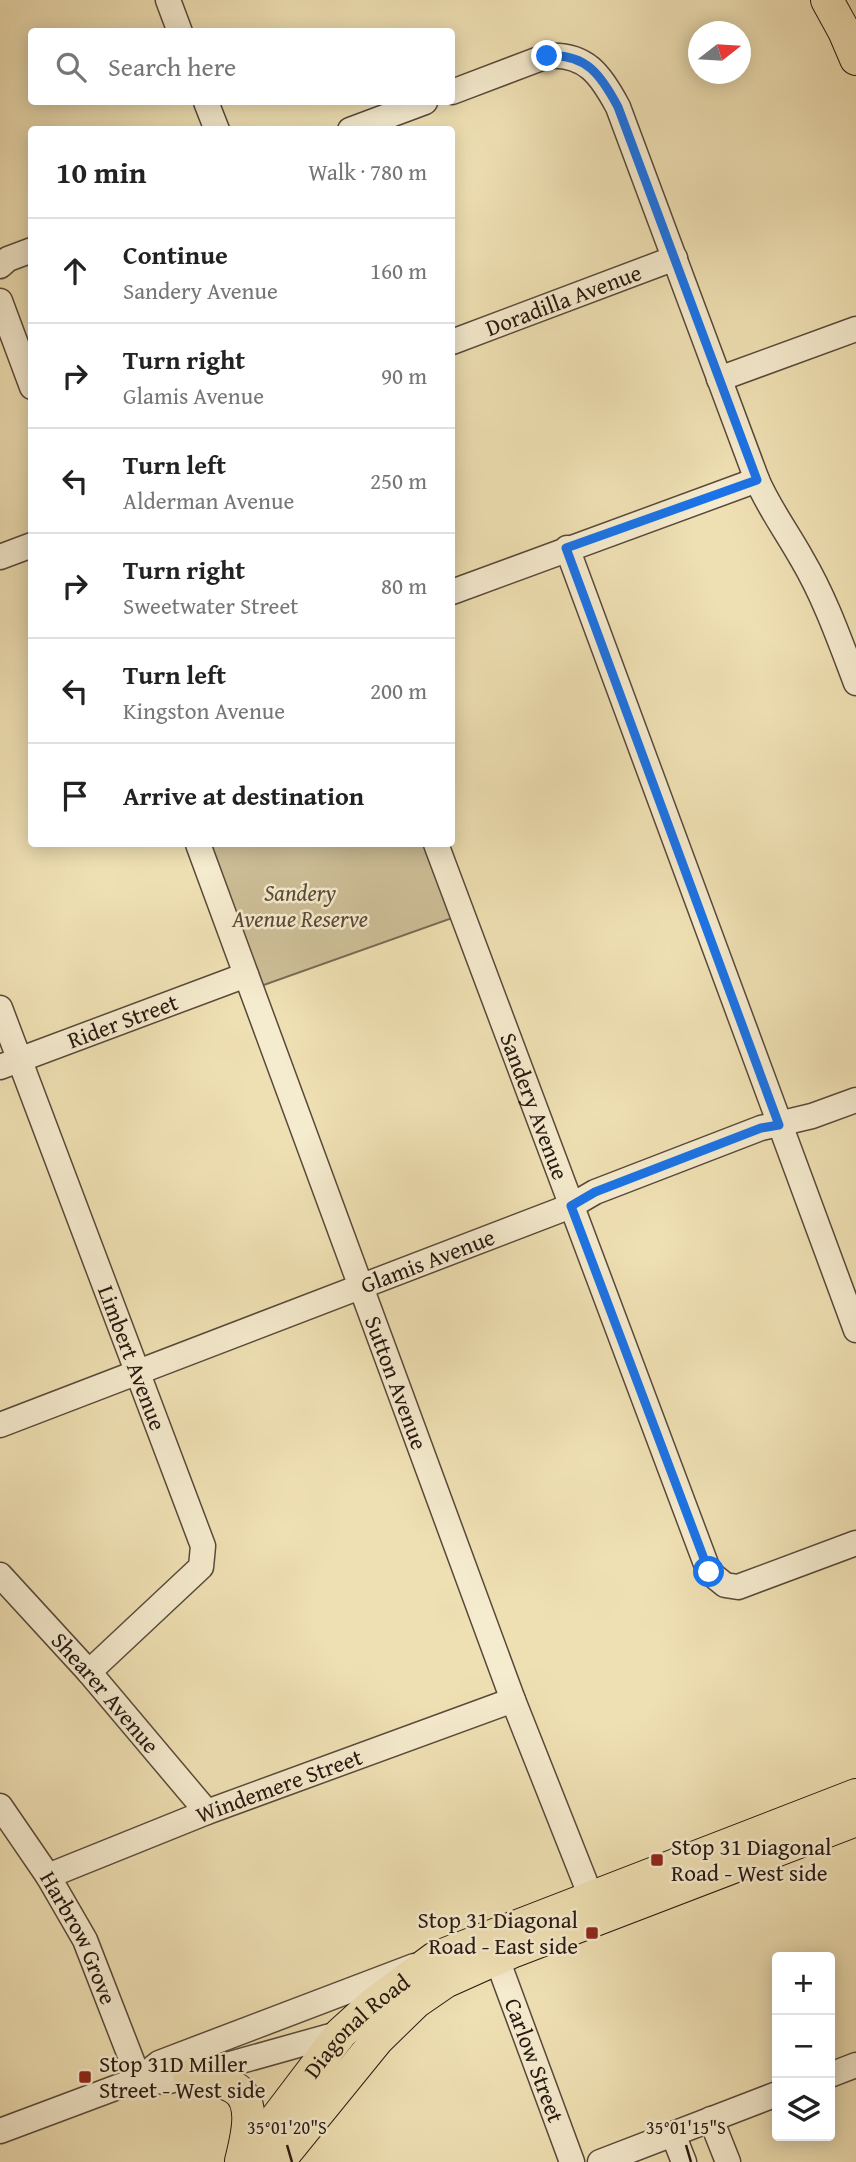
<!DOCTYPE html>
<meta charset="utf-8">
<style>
body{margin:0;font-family:"Gentium Book Plus",serif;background:#f2f2f2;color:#222}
.controls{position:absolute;right:21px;bottom:21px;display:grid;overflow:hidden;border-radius:7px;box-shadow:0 4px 18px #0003}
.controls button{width:63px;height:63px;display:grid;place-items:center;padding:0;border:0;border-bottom:2px solid #e0e0e0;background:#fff;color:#222;font:35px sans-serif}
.compass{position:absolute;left:688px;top:21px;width:63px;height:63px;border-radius:50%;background:#fff;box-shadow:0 4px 18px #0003;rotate:73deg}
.stop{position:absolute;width:21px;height:21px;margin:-16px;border:5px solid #1a73e8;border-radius:50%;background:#fff}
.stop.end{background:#1a73e8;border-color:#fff;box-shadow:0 2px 7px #0008}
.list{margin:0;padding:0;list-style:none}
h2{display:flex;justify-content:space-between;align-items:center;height:91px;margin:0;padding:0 28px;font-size:30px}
h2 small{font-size:23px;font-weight:400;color:#767676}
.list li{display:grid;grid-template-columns:46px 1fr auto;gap:21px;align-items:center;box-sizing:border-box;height:105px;padding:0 28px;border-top:2px solid #e0e0e0}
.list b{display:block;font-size:26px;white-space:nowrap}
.list p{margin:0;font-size:23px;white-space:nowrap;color:#767676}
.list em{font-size:23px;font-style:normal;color:#767676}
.icon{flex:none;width:38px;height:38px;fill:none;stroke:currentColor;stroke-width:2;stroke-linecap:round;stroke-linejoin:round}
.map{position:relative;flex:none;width:856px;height:2162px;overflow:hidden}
.search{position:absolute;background:#fff;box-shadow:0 4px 18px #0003;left:28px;top:28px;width:427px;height:77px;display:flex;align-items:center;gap:18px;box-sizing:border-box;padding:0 24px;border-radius:7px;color:#767676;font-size:26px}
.panel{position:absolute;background:#fff;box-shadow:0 4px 18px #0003;left:28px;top:126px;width:427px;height:721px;border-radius:7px}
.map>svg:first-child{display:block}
</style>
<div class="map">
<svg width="856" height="2162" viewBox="0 0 856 2162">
<rect width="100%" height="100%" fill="#efe0b3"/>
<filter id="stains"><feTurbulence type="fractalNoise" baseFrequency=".00286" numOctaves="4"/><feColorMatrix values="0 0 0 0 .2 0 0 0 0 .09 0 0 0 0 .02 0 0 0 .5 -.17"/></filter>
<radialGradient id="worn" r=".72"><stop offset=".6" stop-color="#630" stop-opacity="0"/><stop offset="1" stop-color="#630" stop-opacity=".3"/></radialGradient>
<!-- park -->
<path fill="#cdbe97" stroke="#7a6a54" stroke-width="2" d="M209,844H431L458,916L261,986Z"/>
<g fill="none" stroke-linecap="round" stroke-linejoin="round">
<!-- minor casing -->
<g stroke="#59493a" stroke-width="27">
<g id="minor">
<path d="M168,0L180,32"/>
<path d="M452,92L547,56C586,53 601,75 618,107L757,480C769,508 787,532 802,559C825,598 840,641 856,683"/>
<path d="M206,102L217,130"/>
<path d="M350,130L425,102"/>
<path d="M0,266L8,259L32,250"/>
<path d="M0,301L32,387"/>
<path id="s1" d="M452,342L675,258"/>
<path d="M719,379L856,329"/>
<path d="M567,548L856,1330"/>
<path d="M0,557L32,545"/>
<path d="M452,592L757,480"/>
<path id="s2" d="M198,844L513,1700L597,1912"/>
<path id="s3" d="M436,844L709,1572L725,1585L738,1587L856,1543"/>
<path id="s4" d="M0,1008L203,1546L201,1567L89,1672"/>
<path id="s5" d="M0,1067L246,975"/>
<path id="s6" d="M0,1425L571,1206L595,1192L761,1128L812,1116L856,1100"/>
<path id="s7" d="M0,1575L89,1672L207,1812"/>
<path id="s8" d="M0,1806L48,1876L85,1940L139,2079"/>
<path id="s9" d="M48,1876L207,1812L513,1700"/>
<path id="s10" d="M497,1959L572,2162"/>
<path d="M830,2075L856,2065"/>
<path d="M139,2079L166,2082L341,2033"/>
<path d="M711,2119L728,2162"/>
<path d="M0,2131L139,2079L159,2063L414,1966"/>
<path d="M673,2134L684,2162"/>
<path d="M600,2162L777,2094"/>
</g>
</g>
<!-- major casing -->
<g stroke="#271711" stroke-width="34">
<g id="major">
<path d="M827,0L844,31L856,59"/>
<path d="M189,2076C203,2079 220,2079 233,2087C258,2100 246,2140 241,2161"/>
<path id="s11" d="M243,2162L341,2033L373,2004L435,1958L856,1795"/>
<path d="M278,2162L378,2039L416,2002L445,1982L514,1951L856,1820"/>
</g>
</g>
<!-- minor -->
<use href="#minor" stroke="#f5ebce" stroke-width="24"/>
<!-- major -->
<use href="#major" stroke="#efe0b3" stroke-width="32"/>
</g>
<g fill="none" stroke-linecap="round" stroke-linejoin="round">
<!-- route -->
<path stroke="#1a73e8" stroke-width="9" d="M547,56C586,53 601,75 618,107L757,480L566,548L779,1125L761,1128L595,1192L571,1206L709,1572"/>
</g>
<!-- ticks -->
<path fill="none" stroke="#271711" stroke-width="2.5" d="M287,2145L292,2162M686,2145L691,2162"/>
<!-- markers -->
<g fill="#8f2418" stroke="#f5ebce" stroke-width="2.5">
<rect x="650" y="1853" width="14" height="14" rx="3.5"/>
<rect x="585" y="1926" width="14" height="14" rx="3.5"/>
<rect x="78" y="2070" width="14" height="14" rx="3.5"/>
</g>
<g text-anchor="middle" stroke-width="5" stroke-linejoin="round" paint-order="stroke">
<!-- street labels -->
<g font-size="23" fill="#271711" stroke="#f5ebce">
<text dy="8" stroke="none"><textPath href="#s1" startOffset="119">Doradilla Avenue</textPath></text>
<text dy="8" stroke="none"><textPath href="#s5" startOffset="131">Rider Street</textPath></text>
<text dy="8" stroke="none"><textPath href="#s3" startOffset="280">Sandery Avenue</textPath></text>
<text dy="8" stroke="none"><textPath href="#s6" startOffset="458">Glamis Avenue</textPath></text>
<text dy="8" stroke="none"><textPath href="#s4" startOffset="374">Limbert Avenue</textPath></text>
<text dy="8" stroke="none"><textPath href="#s2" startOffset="574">Sutton Avenue</textPath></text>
<text dy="8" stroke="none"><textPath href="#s7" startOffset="158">Shearer Avenue</textPath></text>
<text dy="8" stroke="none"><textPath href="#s9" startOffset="248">Windemere Street</textPath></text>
<text dy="8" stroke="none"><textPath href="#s8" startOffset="154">Harbrow Grove</textPath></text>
<text dy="8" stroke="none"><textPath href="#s11" startOffset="178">Diagonal Road</textPath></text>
<text dy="8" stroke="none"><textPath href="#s10" startOffset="108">Carlow Street</textPath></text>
</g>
<!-- park labels -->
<g font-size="23" font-style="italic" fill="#594939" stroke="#f5ebce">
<text x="300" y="901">Sandery<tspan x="300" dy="26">Avenue Reserve</tspan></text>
</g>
<!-- poi labels -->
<g font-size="23" fill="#271711" stroke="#f5ebce" text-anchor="start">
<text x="671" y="1855">Stop 31 Diagonal<tspan x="671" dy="26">Road - West side</tspan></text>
<text x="578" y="1928" text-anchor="end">Stop 31 Diagonal<tspan x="578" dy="26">Road - East side</tspan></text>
<text x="99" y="2072">Stop 31D Miller<tspan x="99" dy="26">Street - West side</tspan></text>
</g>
</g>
<g font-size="18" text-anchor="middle" fill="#271711" stroke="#f5ebce" stroke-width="5" stroke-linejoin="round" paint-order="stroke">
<text x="287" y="2134">35°01'20"S</text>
<text x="686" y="2134">35°01'15"S</text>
</g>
<rect width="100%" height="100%" filter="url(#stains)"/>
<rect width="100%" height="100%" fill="url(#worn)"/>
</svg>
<div class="controls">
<button>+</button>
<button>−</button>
<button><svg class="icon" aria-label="layers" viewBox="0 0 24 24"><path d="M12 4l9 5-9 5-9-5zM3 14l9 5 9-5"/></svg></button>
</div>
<svg class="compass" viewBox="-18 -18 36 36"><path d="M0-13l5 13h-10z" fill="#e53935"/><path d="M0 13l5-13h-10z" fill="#767676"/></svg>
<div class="stop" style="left:709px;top:1572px"></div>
<div class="stop end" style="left:547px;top:56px"></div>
<div class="search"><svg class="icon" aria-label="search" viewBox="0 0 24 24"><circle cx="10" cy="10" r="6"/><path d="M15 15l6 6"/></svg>Search here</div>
<section class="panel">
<h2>10 min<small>Walk · 780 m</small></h2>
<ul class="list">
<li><svg class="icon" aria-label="ahead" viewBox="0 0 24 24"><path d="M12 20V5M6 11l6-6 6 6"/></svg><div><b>Continue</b><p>Sandery Avenue</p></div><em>160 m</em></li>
<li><svg class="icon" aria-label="right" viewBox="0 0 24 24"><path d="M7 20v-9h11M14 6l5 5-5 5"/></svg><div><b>Turn right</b><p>Glamis Avenue</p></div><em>90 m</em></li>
<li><svg class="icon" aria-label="left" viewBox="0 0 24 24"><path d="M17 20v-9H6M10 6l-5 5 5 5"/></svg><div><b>Turn left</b><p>Alderman Avenue</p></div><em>250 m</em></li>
<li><svg class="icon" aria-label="right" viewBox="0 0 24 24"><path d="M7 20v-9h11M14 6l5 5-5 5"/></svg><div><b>Turn right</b><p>Sweetwater Street</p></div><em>80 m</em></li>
<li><svg class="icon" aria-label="left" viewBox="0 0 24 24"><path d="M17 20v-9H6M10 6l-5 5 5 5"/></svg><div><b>Turn left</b><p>Kingston Avenue</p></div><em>200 m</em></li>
<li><svg class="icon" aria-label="arrive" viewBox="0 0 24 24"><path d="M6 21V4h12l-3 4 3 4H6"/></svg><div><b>Arrive at destination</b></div></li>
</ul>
</section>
</div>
